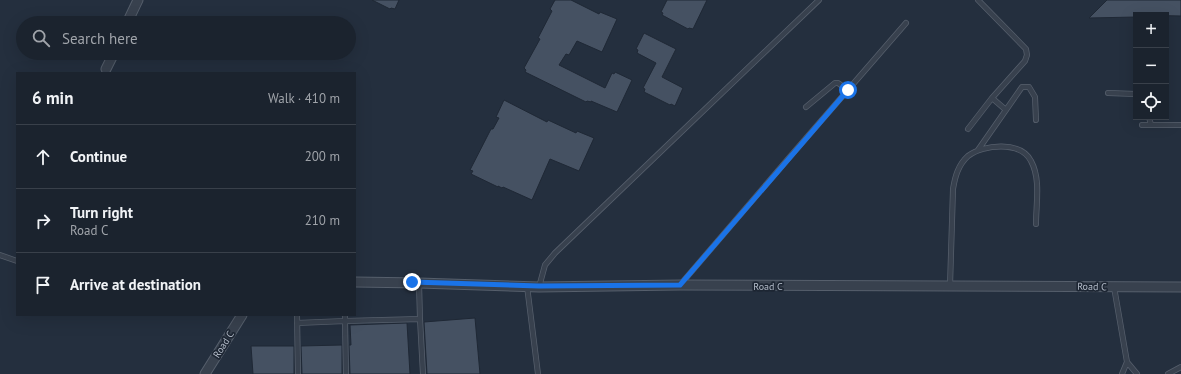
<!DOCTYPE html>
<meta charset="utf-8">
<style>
body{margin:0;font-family:"PT Sans",sans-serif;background:#282f3a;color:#f1f3f6}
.controls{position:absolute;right:12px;top:12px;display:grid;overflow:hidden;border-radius:0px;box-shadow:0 4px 16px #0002}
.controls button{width:36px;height:36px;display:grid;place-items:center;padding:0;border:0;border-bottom:1px solid #39404a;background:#1b232e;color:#f1f3f6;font:20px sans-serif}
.stop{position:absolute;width:12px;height:12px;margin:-9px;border:3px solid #1a73e8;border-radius:50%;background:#fff}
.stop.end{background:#1a73e8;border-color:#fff;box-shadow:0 1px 4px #0008}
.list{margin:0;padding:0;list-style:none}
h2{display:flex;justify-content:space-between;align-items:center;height:52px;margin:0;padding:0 16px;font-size:17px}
h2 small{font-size:13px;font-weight:400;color:#a0a4aa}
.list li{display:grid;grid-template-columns:26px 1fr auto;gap:12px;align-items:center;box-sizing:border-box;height:64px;padding:0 16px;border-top:1px solid #39404a}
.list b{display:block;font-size:15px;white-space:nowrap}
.list p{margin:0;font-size:13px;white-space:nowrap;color:#a0a4aa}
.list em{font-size:13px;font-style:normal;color:#a0a4aa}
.icon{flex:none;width:22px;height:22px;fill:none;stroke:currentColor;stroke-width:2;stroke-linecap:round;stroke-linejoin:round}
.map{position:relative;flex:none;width:1181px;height:374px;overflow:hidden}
.search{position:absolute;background:#1b232e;box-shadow:0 4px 16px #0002;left:16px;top:16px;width:340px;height:44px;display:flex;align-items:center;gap:10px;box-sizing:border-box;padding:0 14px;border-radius:22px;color:#a0a4aa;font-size:15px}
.panel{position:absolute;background:#1b232e;box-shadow:0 4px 16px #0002;left:16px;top:72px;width:340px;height:244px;border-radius:0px}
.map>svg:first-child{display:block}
</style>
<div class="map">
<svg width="1181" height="374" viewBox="0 0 1181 374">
<rect width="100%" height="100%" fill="#242f3e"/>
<!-- building -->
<path fill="#455162" stroke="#1f2835" d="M372,0H399L395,9L391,8L390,9Z
M555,0H571L599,14L600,12L617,19L602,52L577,41L569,55L566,54L559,65L605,88L612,73L614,74L615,72L632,80L617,112L591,101V102L587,101L586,102L525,72L526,70L524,68L540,39L538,38L552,11L550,9Z
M667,0H707L693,29L689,28L688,29L662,15L663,13L661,12Z
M1107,0H1181V16L1136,15V17L1089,18Z
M644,33L676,49L662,77L683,88L675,106L671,104L670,105L644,92L645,89L643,88L656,63L637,53L638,50L636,49Z
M504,100L547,122L548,120L576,133L577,131L594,138L579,171L550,159L532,200L503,187L502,188L498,186V187L471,174L473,171L470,170L491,129H493L499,118L496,117Z
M475,318L480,374H427L424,322Z
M407,323L410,374H350L349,345H351L350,325Z
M342,345V374H302L301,346Z
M251,346H294V374H253Z"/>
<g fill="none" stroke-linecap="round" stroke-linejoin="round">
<!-- service casing -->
<g stroke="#565f6c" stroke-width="6">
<path id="service" d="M978,0L1026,49L1027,55L1025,61L992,98
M1108,93L1136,94
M806,107L835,83H838L848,90
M1149,117L1151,125
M1142,125H1181
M968,129L992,98L1006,110
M978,150L1022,87H1029L1035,97L1036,120
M0,255L17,261
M419,283L420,319
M680,285L788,159L906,23
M527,286L538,374
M950,286L953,189C955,177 958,165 968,156C984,144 1021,141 1031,161C1041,179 1036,204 1036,224
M539,287L545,265L555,253L819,0
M1114,287L1127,362L1137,374
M297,315L298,374
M345,315V321L420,319L423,374
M297,323L345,321L346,374
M1122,374L1127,362
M1168,374L1181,367"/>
</g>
<!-- minor casing -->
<g stroke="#565f6c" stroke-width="11">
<path id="minor" d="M127,23L138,0
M106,69L114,53
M355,282L419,283L539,287L680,285L1181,287
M205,374L242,315"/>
</g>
<!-- service -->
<use href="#service" stroke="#38414e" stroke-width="4.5"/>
<!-- minor -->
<use href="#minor" stroke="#38414e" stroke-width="9"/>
</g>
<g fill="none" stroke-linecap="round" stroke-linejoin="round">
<!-- route -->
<path stroke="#1a73e8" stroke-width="5" d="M412,282L539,286L680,285L848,90"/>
</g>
<g text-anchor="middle" stroke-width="3.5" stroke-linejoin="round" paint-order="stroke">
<!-- street labels -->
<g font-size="10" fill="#b4bcc9" stroke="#1d2633">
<text x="768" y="290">Road C</text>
<text transform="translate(1092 286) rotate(1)" y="4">Road C</text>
<text transform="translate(223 344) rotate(-58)" y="4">Road C</text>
</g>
</g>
</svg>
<div class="controls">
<button>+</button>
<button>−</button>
<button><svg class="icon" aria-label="locate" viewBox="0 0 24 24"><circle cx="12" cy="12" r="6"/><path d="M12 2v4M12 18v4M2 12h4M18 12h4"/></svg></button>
</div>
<div class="stop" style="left:848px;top:90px"></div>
<div class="stop end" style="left:412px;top:282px"></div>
<div class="search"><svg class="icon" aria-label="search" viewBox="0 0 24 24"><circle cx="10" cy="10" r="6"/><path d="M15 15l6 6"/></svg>Search here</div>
<section class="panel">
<h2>6 min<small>Walk · 410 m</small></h2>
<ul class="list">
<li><svg class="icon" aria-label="ahead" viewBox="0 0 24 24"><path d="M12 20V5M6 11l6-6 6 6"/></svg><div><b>Continue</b></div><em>200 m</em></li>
<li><svg class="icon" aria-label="right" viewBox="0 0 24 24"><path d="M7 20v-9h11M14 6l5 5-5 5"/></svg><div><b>Turn right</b><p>Road C</p></div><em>210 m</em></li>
<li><svg class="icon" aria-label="arrive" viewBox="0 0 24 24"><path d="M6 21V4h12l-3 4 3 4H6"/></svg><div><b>Arrive at destination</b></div></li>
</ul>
</section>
</div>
